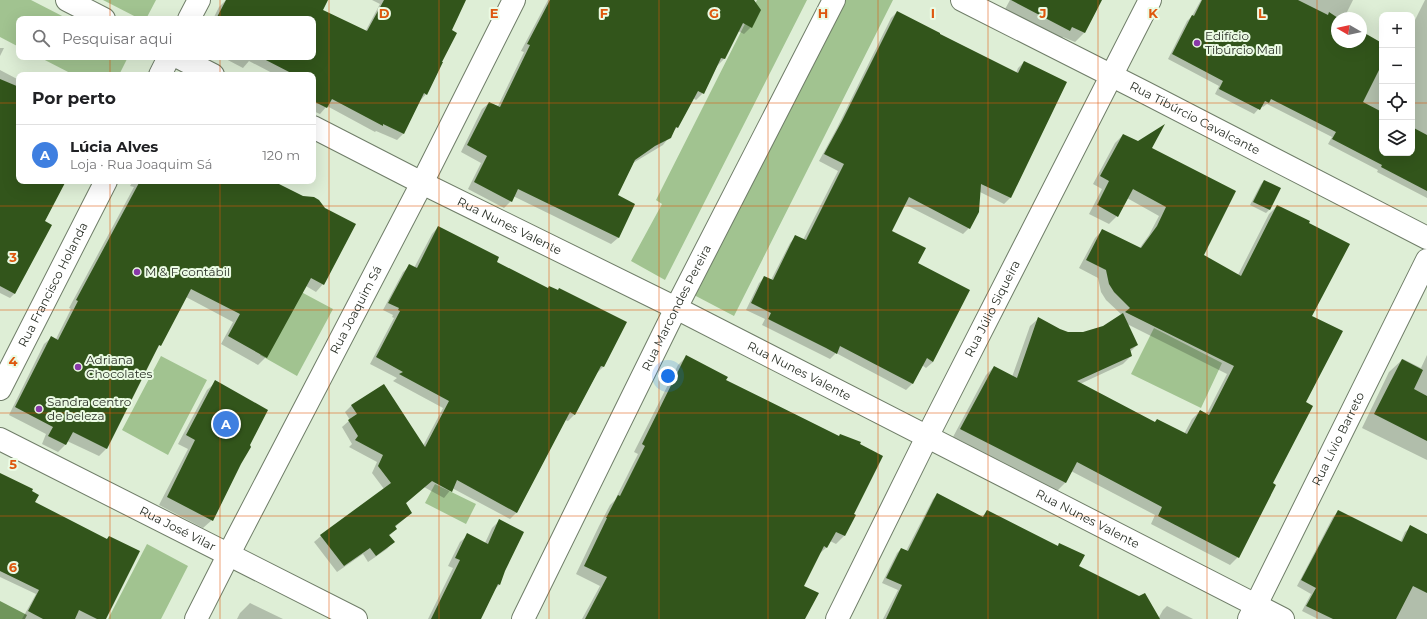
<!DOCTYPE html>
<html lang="pt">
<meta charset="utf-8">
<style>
body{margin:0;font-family:Montserrat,sans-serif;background:#f6f6f6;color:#202124}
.controls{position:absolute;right:12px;top:12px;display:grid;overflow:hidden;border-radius:8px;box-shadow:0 4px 16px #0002}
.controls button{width:36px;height:36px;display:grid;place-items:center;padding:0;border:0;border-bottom:1px solid #e0e0e0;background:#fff;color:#202124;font:20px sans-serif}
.compass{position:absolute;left:1331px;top:12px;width:36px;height:36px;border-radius:50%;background:#fff;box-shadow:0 4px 16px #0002;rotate:279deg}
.you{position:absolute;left:668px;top:376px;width:14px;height:14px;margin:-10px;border:3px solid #fff;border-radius:50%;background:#1a73e8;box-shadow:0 0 0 6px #1a73e833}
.badge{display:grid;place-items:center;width:26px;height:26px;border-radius:50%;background:#8939a9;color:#fff;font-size:13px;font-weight:700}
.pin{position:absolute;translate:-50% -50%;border:2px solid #fff;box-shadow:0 1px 4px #0006}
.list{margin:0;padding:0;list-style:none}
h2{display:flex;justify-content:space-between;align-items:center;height:52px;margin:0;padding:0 16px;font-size:17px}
h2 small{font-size:13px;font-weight:400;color:#757577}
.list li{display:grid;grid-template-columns:26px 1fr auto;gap:12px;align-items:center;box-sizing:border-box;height:60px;padding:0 16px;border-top:1px solid #e0e0e0}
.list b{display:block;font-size:15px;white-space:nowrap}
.list p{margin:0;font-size:13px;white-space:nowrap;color:#757577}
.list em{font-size:13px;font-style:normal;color:#757577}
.icon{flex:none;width:22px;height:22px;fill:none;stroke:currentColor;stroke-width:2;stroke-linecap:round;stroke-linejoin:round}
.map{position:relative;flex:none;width:1427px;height:619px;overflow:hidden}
.search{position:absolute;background:#fff;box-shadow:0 4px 16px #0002;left:16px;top:16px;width:300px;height:44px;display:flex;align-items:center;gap:10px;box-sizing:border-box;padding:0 14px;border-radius:8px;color:#757577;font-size:15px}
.panel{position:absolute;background:#fff;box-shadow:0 4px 16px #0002;left:16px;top:72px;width:300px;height:112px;border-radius:8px}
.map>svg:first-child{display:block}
</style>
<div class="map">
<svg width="1427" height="619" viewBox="0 0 1427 619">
<rect width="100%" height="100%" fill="#deeed6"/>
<!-- green -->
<path fill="#a1c390" d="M0,0H31L68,19H19V47L0,37Z
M103,0H156L146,19H140Z
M757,0H807L665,280L631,261L662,204L656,200Z
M843,0H893L734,316L694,295Z
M39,57H128L119,75H74Z
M228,253L333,309L297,376L260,355L289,299Z
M1154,328L1222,363L1201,408L1131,374Z
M161,356L207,380L168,455L122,430Z
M435,484L476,504L466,524L425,503Z
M147,544L188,566L161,619H108Z"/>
<!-- water -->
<path fill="#70965b" d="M0,601L27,615L25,619H0Z"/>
<!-- shadow -->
<path fill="#0003" fill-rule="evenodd" d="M226,0H327L322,10L365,32L380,4L372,0H465L450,30L426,94L420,101L403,134L397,140L376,131L375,132L327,106L320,114L313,111V75H276L249,61L243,68L222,57H313V19H213L219,7Z
M548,0H753L751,27L744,34L738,31L724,59L717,66L703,93L696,100L693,98L677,127L663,145L633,163L616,196L634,204L618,238L611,244L513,196L511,201L504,208L468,189L481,163L461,152L482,109L489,103L498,106L524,52L521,51Z
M1010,0H1101L1084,33L1075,42L1063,37L1060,40L1004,11Z
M1201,0H1353L1344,18H1337V42H1361V32L1382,44V153H1412V26L1425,0H1427V198L1377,172L1378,170L1328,144L1332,137L1267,104L1263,107L1261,106L1254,114L1215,94L1219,86L1168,59L1187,21L1192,16Z
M897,12L1016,73L1018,68L1024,62L1065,83L1010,198L1004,204L980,192L969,228L963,234L904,204L890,232L917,264L933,362L926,368L922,365L912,384L906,390L836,353L830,359L762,325L765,319L746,310L759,283L765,277L771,280L790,243L796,236L803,240L838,171L819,161L837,128L891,18Z
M0,48H4L0,56Z
M0,70L19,80V181H65L44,222L50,225L25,275L22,278L15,293L10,298L0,293Z
M1123,135L1150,148L1202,256L1238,275L1269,214L1277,206L1311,317L1304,403L1272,484L1238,557L1230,565L1151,524L1155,515L1071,471L1065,483L1057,491L953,437L986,375L994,367L1012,377L1030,326L1038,319L1060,330L1068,333H1083L1104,327L1122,315L1106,300L1101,292L1098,278L1079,268L1095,238L1103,230L1139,249L1149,235L1159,216L1127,198L1117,216L1109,224L1089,214L1102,189L1093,184L1115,143ZM1127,324L1227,374L1206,415L1200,411L1192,419L1184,434L1157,420L1154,423L1080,384L1123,364L1131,356L1130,352L1137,345Z
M133,181H274V182L323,284L316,292L306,286L266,357L258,365L221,344L233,322L186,297L142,376L106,449L99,456L67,441L65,445L58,452L42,444L46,434L9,415L44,344L52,337L56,339L71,309L69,308L134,187L130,186Z
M1264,181L1280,188L1269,210L1266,213L1250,205L1261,184Z
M438,227L495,262L603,367L597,373L575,414L568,421L565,420L517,512L510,519L452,488L444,498L424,487L405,504L411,513L395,527L396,529L389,536L393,542L387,549L368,562L363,554L337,572L314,542L321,536L384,489L372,473L377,462L349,447L352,444L342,427L350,420L345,412L352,405L423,446L443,408L393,381L397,378L370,364L394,318L392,317L393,315L383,310L403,272L410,266L414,268L432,234Z
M1427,355V460L1362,428L1389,372L1403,359L1421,368Z
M686,357L724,380L855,515L844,536L836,544L830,541L827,547L818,555L802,586L804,619H582L600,586L576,574L599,526L610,505L615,500L638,454L634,452L678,365Z
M216,382L212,520L203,528L159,505L188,449L178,444L207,390Z
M0,474L34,503L106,540L109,537L105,619H22L36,594L0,577Z
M938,494L982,517L987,511L1057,547L1059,544L1078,566L1158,619L1163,610L1167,606L1193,619H883L898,590L882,583L897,553L901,549L906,551L933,499Z
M1338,512L1400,543L1405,532L1411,527L1427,535V619H1318L1302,611L1311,594L1297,586L1333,517Z
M500,520L504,570L499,585L493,591L479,619H428L453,568L448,566L460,542L468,535L485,543L492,528Z
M250,603L283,619H237L240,613Z"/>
<!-- building -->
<path fill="#32551b" d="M226,0H328L323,10L367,31L384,0H466L452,30L457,33L442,62H443L427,95L424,93L404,134L383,124V126L332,99L327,108L313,101V75H295L260,57H313V19H216Z
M550,0H754L761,10L752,28L743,23L725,59L721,58L704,94L698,91L678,128L676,127L671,138L655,146L635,160L618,195L635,204L619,238L518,189L512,202L474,182L487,156L467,145L489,102L500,107L530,45L527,44Z
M1011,0H1102L1085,33L1072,27L1070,31Z
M1202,0H1298L1328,15L1329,12L1338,18H1337V42H1361V31L1382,43V64L1363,102L1382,112V153H1412V127L1427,135V191L1381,167L1382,165L1332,139L1336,132L1271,99L1269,103L1265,101L1260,110L1219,89L1223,81L1172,54L1192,15L1194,16Z
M897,11L940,33V34L1018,73L1024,61L1067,82L1011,198L981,184L979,212L970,229L909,197L892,231L926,248L918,263L970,290L933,362L927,358L913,384L840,346L837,354L826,348L768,319L771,313L751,303L764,276L773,280L795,235L806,240L844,164L824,154L842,121Z
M0,79L19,87V181H66L45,221L52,225L15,294L0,286Z
M1165,124L1152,148L1236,191L1204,255L1241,276L1277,205L1310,221L1309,223L1350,244L1312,316L1343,331L1306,402L1313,406L1273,483L1276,485L1239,558L1158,516L1162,507L1077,462L1066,483L960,429L994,366L1017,378L1038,317L1060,329L1068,332H1083L1103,326L1123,313L1138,345L1130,349L1132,356L1077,381L1155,422L1157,419L1187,434L1200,410L1209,415L1234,366L1125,312L1130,308L1114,292L1109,284L1106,270L1086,260L1102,229L1141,248L1157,226L1166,207L1133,189L1118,217L1097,205L1109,181L1100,176L1123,134L1138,141Z
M1264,180L1281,188L1270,210L1253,202Z
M140,181H273L303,196L314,197L319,200L325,208L356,224L324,285L311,278L267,358L228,336L240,314L191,289L161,346L159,345L107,449L73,432L66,445L48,436L53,427L15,407L51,336L58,340L78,301L76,300Z
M438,226L499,257L497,262L548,288L549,286L558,290L559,288L627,322L604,367L601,366L575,415L570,412L517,513L457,480L452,492L432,481L406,503L412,513L395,526L397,529L389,535L395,542L376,556L370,548L344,566L320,535L391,483L378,466L383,455L355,440L358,436L348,420L357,414L351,405L384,384L425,447L449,401L399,374L403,372L376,357L400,311L398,310L399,308L388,303L409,264L417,268Z
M686,355L728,377L726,380L839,436L840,434L861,442L860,444L883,456L854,514L856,515L845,536L836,532L827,548L824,546L804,586L819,593L805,619H585L607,577L584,566L607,518H606L618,495L620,496L645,446L642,444Z
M1402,359L1423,370L1414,389L1427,396V441L1374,414Z
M215,380L268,410L250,445L251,447L241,464L213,521L167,497L195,440L186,435Z
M0,473L33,489L32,491L39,495L35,502L107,539L109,536L140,551L106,619H97L79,610L75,619H43L28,611L39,590L0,571Z
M937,493L983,517L987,510L1058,546L1059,543L1085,555L1079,566L1139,596L1145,593L1160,619H886L902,585L886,578L901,548L908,551Z
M1338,510L1402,542L1410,525L1427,534V593L1413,586L1396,619H1333L1306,606L1316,588L1301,580Z
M499,519L524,532L505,571L500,585L498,584L481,619H431L460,560L455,558L467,533L488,544Z"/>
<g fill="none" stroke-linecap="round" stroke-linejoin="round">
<!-- minor casing -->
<g stroke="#6f7d68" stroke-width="24">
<g id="minor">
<path d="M189,19L199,0"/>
<path d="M160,75L169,57"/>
<path id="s1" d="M0,389L106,181"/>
<path id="s2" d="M0,439L356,619"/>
<path id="s3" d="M196,619L236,540L422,183L514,0"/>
<path id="s4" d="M523,619L676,308L834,0"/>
<path id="s5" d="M837,619L927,437L1150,0"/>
<path id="s6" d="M1249,619L1427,260"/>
</g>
</g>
<!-- tertiary casing -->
<g stroke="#6f7d68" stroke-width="24">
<g id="tertiary">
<path d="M67,0L104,19"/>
<path id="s7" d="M962,0L1144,92L1427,238"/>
<path d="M178,57L213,75"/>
<path id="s8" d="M313,127L422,183L676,308L1283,619"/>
</g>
</g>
<!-- minor -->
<use href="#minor" stroke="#fff" stroke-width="22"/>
<!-- tertiary -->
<use href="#tertiary" stroke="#fff" stroke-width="22"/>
</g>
<!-- grid -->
<path fill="none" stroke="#de570d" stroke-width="1" stroke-opacity="0.55" d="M110,0V19M220,0V19M329,0V619M439,0V619M549,0V619M659,0V619M768,0V619M878,0V619M988,0V619M1098,0V619M1207,0V619M1317,0V619M110,57V75M220,57V75M0,103H19M313,103H1382M1412,103H1427M110,181V619M220,181V619M0,206H1427M0,310H1427M0,413H1427M0,516H1427"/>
<!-- markers -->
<g fill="#8939a9" stroke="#ebfbe4" stroke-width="1.5">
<circle cx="1197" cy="43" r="4"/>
<circle cx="137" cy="272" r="4"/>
<circle cx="78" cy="367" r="4"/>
<circle cx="39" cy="409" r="4"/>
</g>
<g text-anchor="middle" stroke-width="4" stroke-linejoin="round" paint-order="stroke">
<!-- poi labels -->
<g font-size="12" fill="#2a3027" stroke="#ebfbe4" text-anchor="start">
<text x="1205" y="40">Edifício<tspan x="1205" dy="14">Tibúrcio Mall</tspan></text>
<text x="145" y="276">M &amp; F contábil</text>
<text x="86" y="364">Adriana<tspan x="86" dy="14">Chocolates</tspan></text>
<text x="47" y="406">Sandra centro<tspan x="47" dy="14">de beleza</tspan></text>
</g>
<!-- street labels -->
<g font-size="12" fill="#2a3027" stroke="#ebfbe4">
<text dy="4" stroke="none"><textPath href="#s7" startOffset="261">Rua Tibúrcio Cavalcante</textPath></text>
<text dy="4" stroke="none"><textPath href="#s8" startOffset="220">Rua Nunes Valente</textPath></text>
<text dy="4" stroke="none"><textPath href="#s1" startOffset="117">Rua Francisco Holanda</textPath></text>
<text dy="4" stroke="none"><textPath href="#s4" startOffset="347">Rua Marcondes Pereira</textPath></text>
<text dy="4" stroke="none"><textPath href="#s5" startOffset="347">Rua Júlio Siqueira</textPath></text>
<text dy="4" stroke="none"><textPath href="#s3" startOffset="348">Rua Joaquim Sá</textPath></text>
<text dy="4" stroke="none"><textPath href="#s8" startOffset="544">Rua Nunes Valente</textPath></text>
<text dy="4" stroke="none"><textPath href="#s6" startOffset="201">Rua Lívio Barreto</textPath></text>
<text dy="4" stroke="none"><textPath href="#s8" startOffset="868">Rua Nunes Valente</textPath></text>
<text dy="4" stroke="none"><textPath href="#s2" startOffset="199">Rua José Vilar</textPath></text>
</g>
</g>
<g font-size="13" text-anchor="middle" font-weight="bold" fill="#de570d" stroke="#ebfbe4" stroke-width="4" stroke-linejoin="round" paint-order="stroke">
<text x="384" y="18">D</text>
<text x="494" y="18">E</text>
<text x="604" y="18">F</text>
<text x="714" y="18">G</text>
<text x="823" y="18">H</text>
<text x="933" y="18">I</text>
<text x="1043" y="18">J</text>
<text x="1153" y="18">K</text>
<text x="1262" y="18">L</text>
<text x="13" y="262">3</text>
<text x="13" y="366">4</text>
<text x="13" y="469">5</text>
<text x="13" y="572">6</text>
</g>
</svg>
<div class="controls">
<button>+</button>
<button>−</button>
<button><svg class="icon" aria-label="locate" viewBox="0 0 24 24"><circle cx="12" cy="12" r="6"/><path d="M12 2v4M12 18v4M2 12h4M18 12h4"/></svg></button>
<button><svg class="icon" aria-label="layers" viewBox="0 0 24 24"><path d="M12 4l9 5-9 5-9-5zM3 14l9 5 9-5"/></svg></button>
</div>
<svg class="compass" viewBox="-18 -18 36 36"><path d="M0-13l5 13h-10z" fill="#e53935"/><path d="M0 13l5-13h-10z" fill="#757577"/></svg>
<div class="you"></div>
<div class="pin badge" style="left:226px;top:424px;background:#3f7fe0">A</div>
<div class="search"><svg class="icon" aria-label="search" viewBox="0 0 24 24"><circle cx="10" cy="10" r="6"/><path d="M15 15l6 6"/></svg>Pesquisar aqui</div>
<section class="panel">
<h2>Por perto<small></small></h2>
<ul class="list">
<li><span class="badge" style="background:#3f7fe0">A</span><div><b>Lúcia Alves</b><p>Loja · Rua Joaquim Sá</p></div><em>120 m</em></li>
</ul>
</section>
</div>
